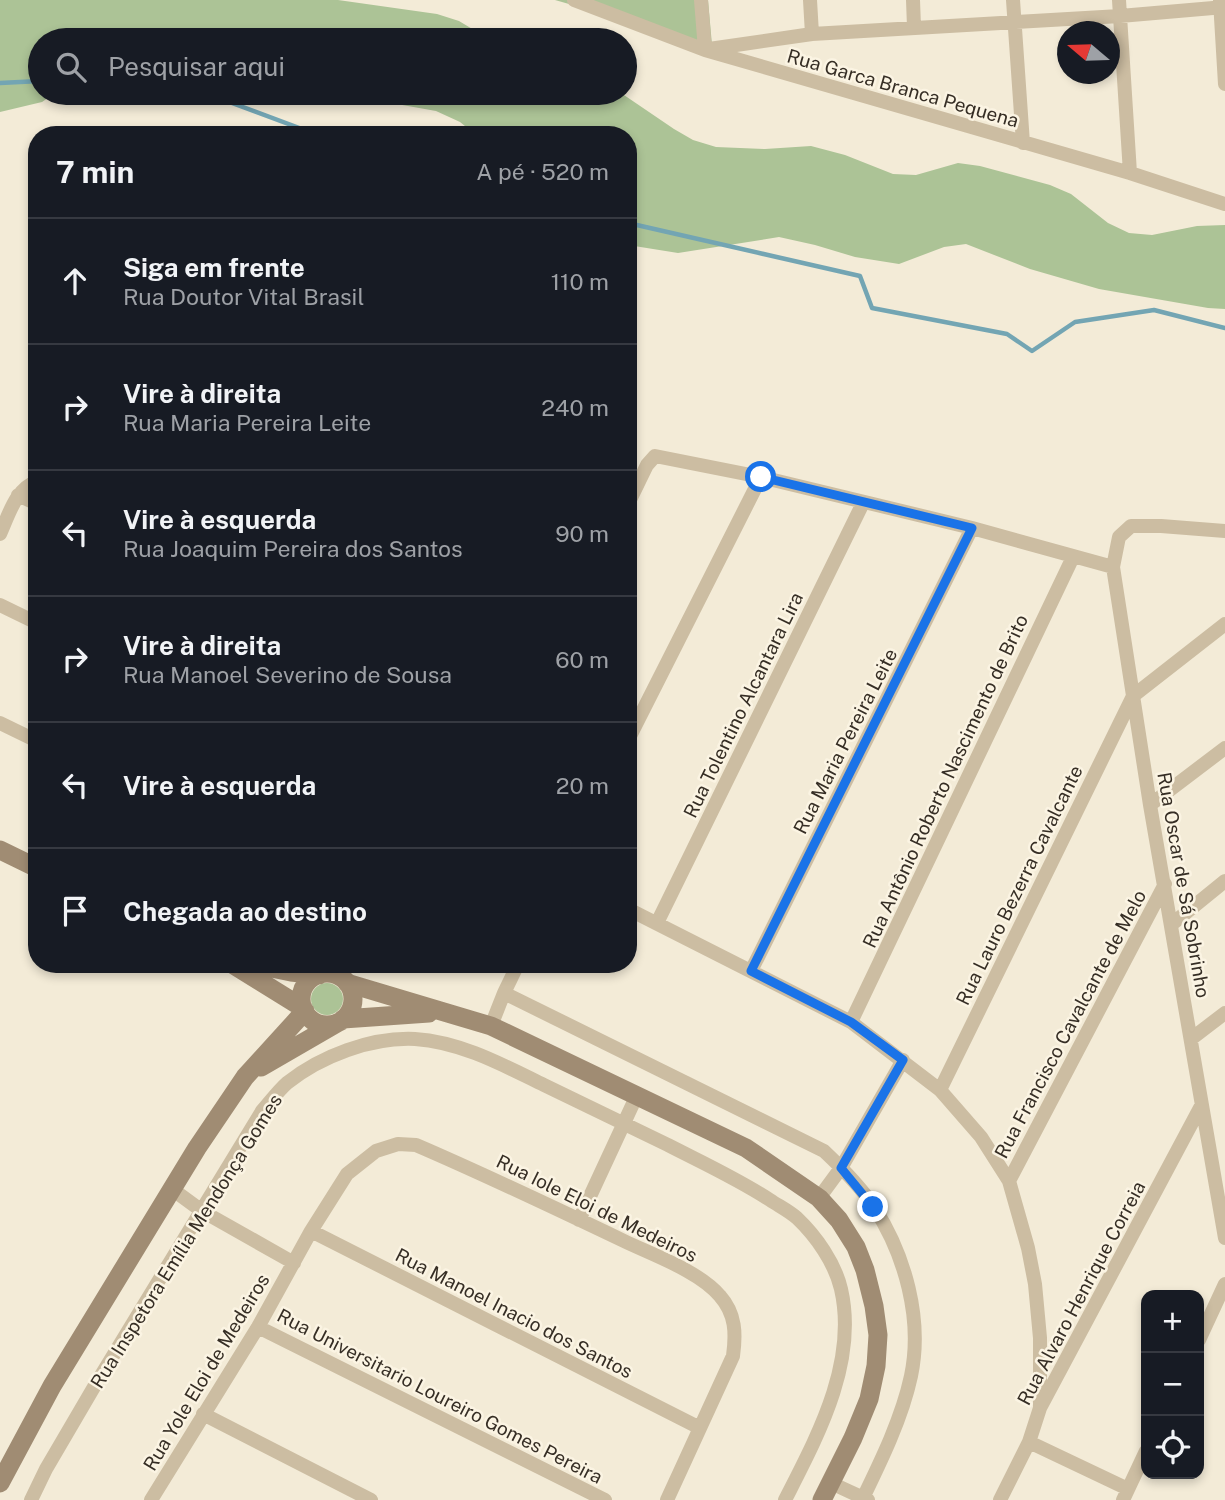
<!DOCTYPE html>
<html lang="pt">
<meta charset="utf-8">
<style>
body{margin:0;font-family:"Public Sans",sans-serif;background:#242831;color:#f1f3f6}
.controls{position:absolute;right:21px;bottom:21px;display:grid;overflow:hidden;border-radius:14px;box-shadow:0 4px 10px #0003}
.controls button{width:63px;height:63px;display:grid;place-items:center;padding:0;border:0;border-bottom:2px solid #363941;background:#171b24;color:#f1f3f6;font:35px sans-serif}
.compass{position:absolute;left:1057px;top:21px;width:63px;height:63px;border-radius:50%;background:#171b24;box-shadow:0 4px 10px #0003;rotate:289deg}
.stop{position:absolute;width:21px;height:21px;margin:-16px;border:5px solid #1a73e8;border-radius:50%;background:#fff}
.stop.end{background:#1a73e8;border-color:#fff;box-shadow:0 2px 7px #0008}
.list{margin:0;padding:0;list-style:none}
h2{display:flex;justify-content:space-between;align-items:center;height:91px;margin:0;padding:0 28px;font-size:30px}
h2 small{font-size:23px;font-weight:400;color:#9ea1a6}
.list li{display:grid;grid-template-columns:46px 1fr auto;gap:21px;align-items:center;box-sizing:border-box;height:126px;padding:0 28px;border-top:2px solid #363941}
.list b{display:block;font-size:26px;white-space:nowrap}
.list p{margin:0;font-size:23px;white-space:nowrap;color:#9ea1a6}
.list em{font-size:23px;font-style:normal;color:#9ea1a6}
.icon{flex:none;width:38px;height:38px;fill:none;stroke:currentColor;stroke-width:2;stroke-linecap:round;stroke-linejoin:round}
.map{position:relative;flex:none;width:1225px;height:1500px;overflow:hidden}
.search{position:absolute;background:#171b24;box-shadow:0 4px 10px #0003;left:28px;top:28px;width:609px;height:77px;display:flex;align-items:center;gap:18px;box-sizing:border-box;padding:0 24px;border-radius:38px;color:#9ea1a6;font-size:26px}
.panel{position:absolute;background:#171b24;box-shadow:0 4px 10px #0003;left:28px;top:126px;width:609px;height:847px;border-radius:28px}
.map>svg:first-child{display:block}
</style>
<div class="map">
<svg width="1225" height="1500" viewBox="0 0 1225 1500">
<rect width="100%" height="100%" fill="#f3ebd7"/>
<!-- green -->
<path fill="#acc396" d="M0,0H338L437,14L459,21L479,33L485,40H40V93H55L42,102L0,112Z
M555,0H708L712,45Z
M368,93H621L674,129L693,140L716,147L765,149L811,146L845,155L893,174L916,175L958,163L980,166L1050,185L1071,194L1108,223L1129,233L1152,235L1197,226L1225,225V309L1208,308L1099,289L1030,269L966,244L944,247L899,264L855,257L815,245L779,237L678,253L628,245V135H476L460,122L436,111L391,103Z
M311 999a16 16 0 1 1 32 0a16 16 0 1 1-32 0Z"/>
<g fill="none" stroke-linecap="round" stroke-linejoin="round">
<!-- stream -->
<path stroke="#73a5b3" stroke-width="4.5" d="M0,83L40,81
M205,93L318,135
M628,223L860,276L872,308L1007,334L1032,351L1075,322L1154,310L1225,328"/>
<!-- minor -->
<path stroke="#ccbda2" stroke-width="14" d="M574,0L705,50L1130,173L1225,204
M701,0L705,50
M810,0L812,34
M913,0L914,27
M1013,0L1023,143
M1119,0L1130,173
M1220,1L1225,84
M709,49L812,34L1120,16L1225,7
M18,495L37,504
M628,504L647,465L655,456L761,477L972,528L1113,567
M1225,531L1161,526H1131L1119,537L1113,567L1150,805L1225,1238
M0,534C8,517 16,487 37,482
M0,605L37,623
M0,723L37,741
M628,740L761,477
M1150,805L1225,748
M628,909L851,1022L940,1090L981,1137L1009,1181L1028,1248L1035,1284L1040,1338V1408
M657,923L863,503
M1172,924L1225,881
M751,971L972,528
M504,993L518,964
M851,1022L1073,557
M491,1026L504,993L824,1151C842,1168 861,1187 874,1207C905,1255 923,1319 911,1376C902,1418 881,1461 862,1500
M1191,1039L1225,1013
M940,1090L1133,696L1225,624
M1009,1181L1165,884
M172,1189L202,1211L294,1263
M819,1198L841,1168L903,1060
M579,1220L637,1095
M311,1231L700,1428
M258,1327L605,1500
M1199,1340L1225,1284
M203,1414L371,1500
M1029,1442L1128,1489
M831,1483L868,1500
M31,1500L46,1469L94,1387L262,1111C270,1102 278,1091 287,1083C321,1056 371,1037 415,1039C461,1042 503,1065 544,1085C585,1105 627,1125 668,1145C703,1163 738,1179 770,1200C779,1206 789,1211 797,1218C816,1236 835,1263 841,1289C858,1363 817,1437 785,1500
M151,1500L258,1327L311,1231L347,1174L376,1151L398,1144L416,1145C486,1175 555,1208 624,1241C653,1255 699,1271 720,1296C736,1314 736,1334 733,1356L667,1500
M1000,1500L1029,1442L1040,1408L1201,1106
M1123,1500L1146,1451"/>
<!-- secondary -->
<path stroke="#a08c73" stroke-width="19" d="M0,850L37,868
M232,964L303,1008
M252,964L291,972L319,975
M301 999a26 26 0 1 1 52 0a26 26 0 1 1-52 0Z
M347,983L491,1026L746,1148L819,1198L839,1220L856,1247L865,1270L874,1306L878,1335L876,1366L869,1399L853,1438L822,1500
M343,1019L429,1013
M261,1067L337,1023
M0,1483L52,1386L197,1148L245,1077L305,1011"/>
</g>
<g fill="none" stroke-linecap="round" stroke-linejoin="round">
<!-- route -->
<path stroke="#1a73e8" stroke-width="9" d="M761,477L972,528L751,971L851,1022L903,1060L841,1168L873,1207"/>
</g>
<g text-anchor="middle" stroke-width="5" stroke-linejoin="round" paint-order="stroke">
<!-- street labels -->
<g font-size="19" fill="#362e25" stroke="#fbf4e3">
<text transform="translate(903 88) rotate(16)" y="7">Rua Garca Branca Pequena</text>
<text transform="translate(743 705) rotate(-64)" y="7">Rua Tolentino Alcantara Lira</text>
<text transform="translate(845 741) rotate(-63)" y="7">Rua Maria Pereira Leite</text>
<text transform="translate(945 781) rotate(-65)" y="7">Rua Antônio Roberto Nascimento de Brito</text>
<text transform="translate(1019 885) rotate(-64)" y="7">Rua Lauro Bezerra Cavalcante</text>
<text transform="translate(1184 885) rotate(80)" y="7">Rua Oscar de Sá Sobrinho</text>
<text transform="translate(1070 1024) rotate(-62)" y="7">Rua Francisco Cavalcante de Melo</text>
<text transform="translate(597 1208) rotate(26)" y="7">Rua Iole Eloi de Medeiros</text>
<text transform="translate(186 1241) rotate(-58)" y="7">Rua Inspetora Emília Mendonça Gomes</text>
<text transform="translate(1081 1293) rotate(-62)" y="7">Rua Alvaro Henrique Correia</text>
<text transform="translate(514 1313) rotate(27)" y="7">Rua Manoel Inacio dos Santos</text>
<text transform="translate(206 1372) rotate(-59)" y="7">Rua Yole Eloi de Medeiros</text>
<text transform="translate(440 1396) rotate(27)" y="7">Rua Universitario Loureiro Gomes Pereira</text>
</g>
</g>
</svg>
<div class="controls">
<button>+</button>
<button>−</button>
<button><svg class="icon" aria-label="locate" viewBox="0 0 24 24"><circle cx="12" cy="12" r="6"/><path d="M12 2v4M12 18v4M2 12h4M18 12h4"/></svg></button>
</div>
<svg class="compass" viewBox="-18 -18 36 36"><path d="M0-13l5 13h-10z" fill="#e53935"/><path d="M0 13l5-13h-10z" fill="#9ea1a6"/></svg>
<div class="stop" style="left:761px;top:477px"></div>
<div class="stop end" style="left:873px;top:1207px"></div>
<div class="search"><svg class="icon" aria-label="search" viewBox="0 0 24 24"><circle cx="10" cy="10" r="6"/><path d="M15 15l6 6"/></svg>Pesquisar aqui</div>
<section class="panel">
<h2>7 min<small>A pé · 520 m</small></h2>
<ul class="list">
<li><svg class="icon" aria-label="ahead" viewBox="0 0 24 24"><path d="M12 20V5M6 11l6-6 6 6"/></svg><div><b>Siga em frente</b><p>Rua Doutor Vital Brasil</p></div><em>110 m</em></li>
<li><svg class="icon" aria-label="right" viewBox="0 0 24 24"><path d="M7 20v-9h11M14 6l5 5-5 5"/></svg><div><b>Vire à direita</b><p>Rua Maria Pereira Leite</p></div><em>240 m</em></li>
<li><svg class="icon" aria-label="left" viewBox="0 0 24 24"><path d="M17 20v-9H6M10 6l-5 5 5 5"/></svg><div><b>Vire à esquerda</b><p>Rua Joaquim Pereira dos Santos</p></div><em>90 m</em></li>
<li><svg class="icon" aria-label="right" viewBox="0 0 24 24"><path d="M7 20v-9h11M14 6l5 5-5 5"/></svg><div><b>Vire à direita</b><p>Rua Manoel Severino de Sousa</p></div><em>60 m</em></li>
<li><svg class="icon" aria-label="left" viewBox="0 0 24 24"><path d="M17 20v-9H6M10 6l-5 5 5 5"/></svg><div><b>Vire à esquerda</b></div><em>20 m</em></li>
<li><svg class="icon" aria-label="arrive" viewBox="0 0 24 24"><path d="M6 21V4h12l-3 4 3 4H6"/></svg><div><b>Chegada ao destino</b></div></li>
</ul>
</section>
</div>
